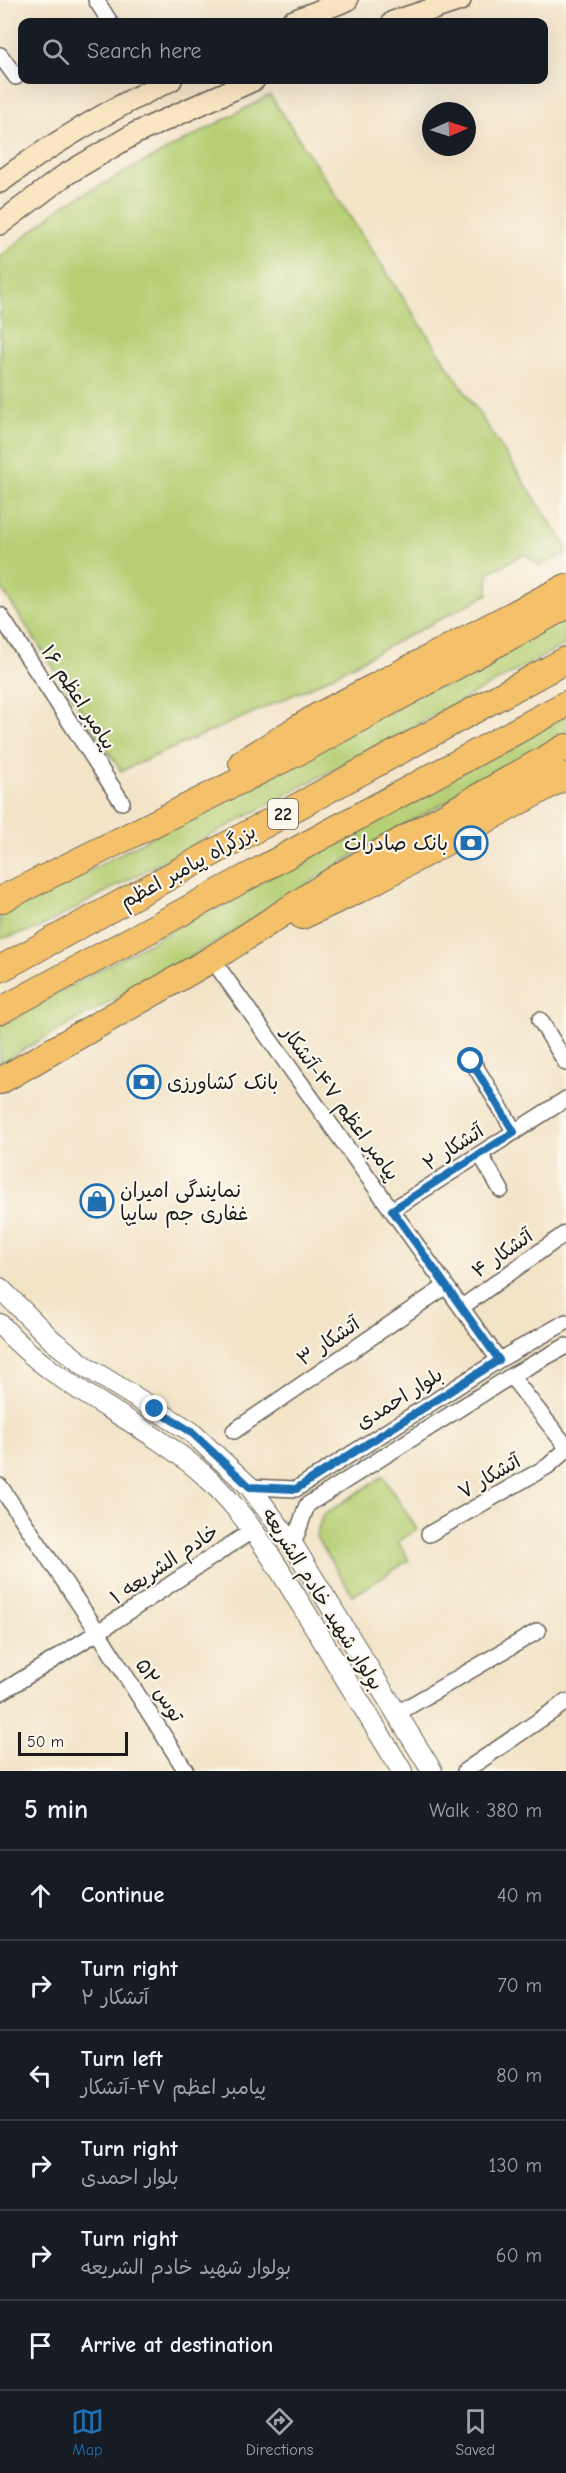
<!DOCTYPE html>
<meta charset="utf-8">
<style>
body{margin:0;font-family:"Comic Neue","Playpen Sans Arabic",sans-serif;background:#20242c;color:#f1f3f6}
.compass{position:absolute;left:422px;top:102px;width:54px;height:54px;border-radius:50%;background:#171b24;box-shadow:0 6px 24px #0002;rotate:87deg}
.scale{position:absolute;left:18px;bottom:15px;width:110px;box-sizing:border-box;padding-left:6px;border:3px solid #1c1c1c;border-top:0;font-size:16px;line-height:21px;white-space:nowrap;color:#1c1c1c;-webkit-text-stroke:4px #fbf7ec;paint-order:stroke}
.stop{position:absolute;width:18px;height:18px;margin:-14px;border:4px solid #1f6fb2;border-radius:50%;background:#fff}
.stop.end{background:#1f6fb2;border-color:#fff;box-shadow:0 2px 6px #0008}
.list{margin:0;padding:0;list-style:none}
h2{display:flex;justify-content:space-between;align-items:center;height:78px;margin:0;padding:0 24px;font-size:26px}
h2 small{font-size:20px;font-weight:400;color:#9ea1a6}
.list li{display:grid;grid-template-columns:39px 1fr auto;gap:18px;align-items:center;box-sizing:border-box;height:90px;padding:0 24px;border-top:2px solid #363941}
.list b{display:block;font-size:22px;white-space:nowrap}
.list p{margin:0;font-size:20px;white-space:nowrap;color:#9ea1a6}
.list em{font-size:20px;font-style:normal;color:#9ea1a6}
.icon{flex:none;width:33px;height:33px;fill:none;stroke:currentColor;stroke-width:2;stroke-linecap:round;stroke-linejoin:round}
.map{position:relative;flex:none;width:566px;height:1771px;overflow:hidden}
.search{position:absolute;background:#171b24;box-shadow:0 6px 24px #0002;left:18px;right:18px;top:18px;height:66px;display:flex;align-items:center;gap:15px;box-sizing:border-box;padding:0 21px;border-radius:12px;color:#9ea1a6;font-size:22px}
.sheet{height:618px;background:#171b24}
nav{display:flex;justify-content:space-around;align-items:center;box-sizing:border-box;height:84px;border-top:2px solid #363941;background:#171b24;font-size:16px;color:#9ea1a6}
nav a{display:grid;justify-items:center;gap:3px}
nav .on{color:#1f6fb2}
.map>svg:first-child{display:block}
</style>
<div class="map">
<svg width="566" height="1771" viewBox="0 0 566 1771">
<rect width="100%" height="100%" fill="#fbf7ec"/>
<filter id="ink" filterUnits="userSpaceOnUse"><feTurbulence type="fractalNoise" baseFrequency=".0167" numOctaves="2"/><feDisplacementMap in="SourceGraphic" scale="12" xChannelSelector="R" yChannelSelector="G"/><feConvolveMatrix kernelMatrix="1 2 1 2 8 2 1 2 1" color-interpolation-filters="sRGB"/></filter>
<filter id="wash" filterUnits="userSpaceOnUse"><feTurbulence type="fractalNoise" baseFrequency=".008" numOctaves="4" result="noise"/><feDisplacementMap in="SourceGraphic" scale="24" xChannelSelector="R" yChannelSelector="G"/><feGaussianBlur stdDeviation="1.35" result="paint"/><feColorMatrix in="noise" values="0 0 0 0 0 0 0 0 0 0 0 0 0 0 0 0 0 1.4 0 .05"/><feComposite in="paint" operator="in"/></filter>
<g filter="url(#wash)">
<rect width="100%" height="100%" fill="#f3e4c8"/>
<!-- green -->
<path fill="#b6cf74" stroke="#697648" stroke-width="1.5" d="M270,95L566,546V553L540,566L524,554L488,573V594L309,688L121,771L0,586V257L64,205Z
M566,610V644L37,929L0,939V915L49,893Z
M566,715V736L384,836L215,943L0,1063V1024Z
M383,1476L417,1529L398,1542L409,1560L353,1596L316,1537L322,1516Z"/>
</g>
<g filter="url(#ink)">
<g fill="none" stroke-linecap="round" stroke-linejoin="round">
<!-- minor casing -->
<g stroke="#676258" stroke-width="18">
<path id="minor" d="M96,0L110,22
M0,55L16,77
M0,615L122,802
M212,959L499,1360
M540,1020L566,1063
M472,1061L515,1132
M480,1154L501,1190
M392,1210L566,1099
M462,1307L566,1233
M511,1376L566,1446
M234,1431L446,1286
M0,1486L98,1632L186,1771
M250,1487L296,1489L499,1360L566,1322
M429,1534L548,1466L566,1450
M293,1545L307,1505L511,1376L566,1346
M0,1693L98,1632L253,1530
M396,1714L538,1631
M465,1771L566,1702"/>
</g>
<!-- tertiary casing -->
<g stroke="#676258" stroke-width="22">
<path id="tertiary" d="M0,1288L53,1341L85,1366L190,1431L250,1487L293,1545L432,1771
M0,1324C59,1391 139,1417 203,1474C248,1514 277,1566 308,1616C339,1668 370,1719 402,1771"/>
</g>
<!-- secondary casing -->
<g stroke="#676258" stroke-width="24">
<path id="secondary" d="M291,22L347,0
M393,22L460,0
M0,182C54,142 111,109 171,80
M0,224L65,175L134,134L254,80"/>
</g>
<!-- trunk casing -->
<g stroke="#676258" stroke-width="28">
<path id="trunk" d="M242,763L318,716L566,587
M0,900L304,749L566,606
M302,916L360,889L566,776
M0,969L566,660
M0,1011L566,704
M0,1081L212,959L343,874L566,747"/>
</g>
<!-- minor -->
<use href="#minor" stroke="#fff" stroke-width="15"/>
<!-- tertiary -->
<use href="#tertiary" stroke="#fff" stroke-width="20"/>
<!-- secondary -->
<use href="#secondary" stroke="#fbe6c3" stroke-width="21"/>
<!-- trunk -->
<use href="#trunk" stroke="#f4c16a" stroke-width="26"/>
</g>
</g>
<g fill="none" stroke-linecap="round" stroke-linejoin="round" filter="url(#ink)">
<!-- route -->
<path stroke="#1f6fb2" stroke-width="8" d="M155,1409L190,1431L250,1487L296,1489L499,1360L392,1210L514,1132L471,1061"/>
</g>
<!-- icons -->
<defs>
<g id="bank-ring" transform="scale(1.725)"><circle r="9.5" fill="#fbf7ec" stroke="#1f6fb2" stroke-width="1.5"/><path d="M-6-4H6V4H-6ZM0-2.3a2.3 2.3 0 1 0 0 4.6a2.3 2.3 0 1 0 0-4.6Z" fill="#1f6fb2"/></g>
<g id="shop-ring" transform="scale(1.725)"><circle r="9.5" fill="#fbf7ec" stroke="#1f6fb2" stroke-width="1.5"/><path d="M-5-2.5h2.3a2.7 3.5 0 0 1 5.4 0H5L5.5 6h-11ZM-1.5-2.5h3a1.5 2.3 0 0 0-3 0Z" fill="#1f6fb2"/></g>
</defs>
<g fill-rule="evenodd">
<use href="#bank-ring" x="471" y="843"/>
<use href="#bank-ring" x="144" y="1082"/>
<use href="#shop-ring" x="97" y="1201"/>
</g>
<g text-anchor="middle" stroke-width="4.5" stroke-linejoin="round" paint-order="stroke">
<!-- shield labels -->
<rect fill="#fbf7ec" stroke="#5f5e5a" stroke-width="1.5" x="268" y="799" width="30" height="30" rx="4.5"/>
<g font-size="18" font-weight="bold" fill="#1c1c1c">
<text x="283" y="820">22</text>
</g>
<!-- street labels -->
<g font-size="20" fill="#1c1c1c" stroke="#fbf7ec">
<text transform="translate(79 697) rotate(57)" y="7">پیامبر اعظم ۱۶</text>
<text transform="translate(188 866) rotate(-29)" y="7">بزرگراه پیامبر اعظم</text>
<text transform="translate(341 1103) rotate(54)" y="7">پیامبر اعظم ۴۷-آتشکار</text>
<text transform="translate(453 1147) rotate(-33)" y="7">آتشکار ۲</text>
<text transform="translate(502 1253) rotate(-35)" y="7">آتشکار ۴</text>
<text transform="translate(328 1341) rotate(-34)" y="7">آتشکار ۳</text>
<text transform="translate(399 1398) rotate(-32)" y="7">بلوار احمدی</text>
<text transform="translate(489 1476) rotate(-30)" y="7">آتشکار ۷</text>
<text transform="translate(164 1564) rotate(-34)" y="7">خادم الشریعه ۱</text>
<text transform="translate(323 1599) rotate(58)" y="7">بولوار شهید خادم الشریعه</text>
<text transform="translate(160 1690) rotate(57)" y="7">توس ۵۲</text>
</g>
<!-- poi labels -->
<g font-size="20" fill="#1c1c1c" stroke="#fbf7ec" text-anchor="start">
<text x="448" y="850" text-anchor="end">بانک صادرات</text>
<text x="167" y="1089">بانک کشاورزی</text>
<text x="120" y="1197">نمایندگی امیران<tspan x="120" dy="23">غفاری جم سایپا</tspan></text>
</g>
</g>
</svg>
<svg class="compass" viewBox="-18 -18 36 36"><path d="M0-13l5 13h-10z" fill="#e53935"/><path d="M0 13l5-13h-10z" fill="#9ea1a6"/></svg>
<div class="scale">50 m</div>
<div class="stop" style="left:471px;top:1061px"></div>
<div class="stop end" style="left:155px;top:1409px"></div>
<div class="search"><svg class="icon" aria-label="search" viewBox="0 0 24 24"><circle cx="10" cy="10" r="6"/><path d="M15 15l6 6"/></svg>Search here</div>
</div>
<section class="sheet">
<h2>5 min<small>Walk · 380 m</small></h2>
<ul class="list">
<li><svg class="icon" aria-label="ahead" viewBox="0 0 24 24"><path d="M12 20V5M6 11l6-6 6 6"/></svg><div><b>Continue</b></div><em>40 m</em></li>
<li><svg class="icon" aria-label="right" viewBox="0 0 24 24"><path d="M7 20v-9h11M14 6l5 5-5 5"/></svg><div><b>Turn right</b><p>آتشکار ۲</p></div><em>70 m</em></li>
<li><svg class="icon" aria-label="left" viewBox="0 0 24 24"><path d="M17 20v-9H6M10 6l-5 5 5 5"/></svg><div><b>Turn left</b><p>پیامبر اعظم ۴۷-آتشکار</p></div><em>80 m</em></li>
<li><svg class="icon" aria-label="right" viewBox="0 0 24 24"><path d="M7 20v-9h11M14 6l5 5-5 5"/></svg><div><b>Turn right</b><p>بلوار احمدی</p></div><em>130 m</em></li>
<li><svg class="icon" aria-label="right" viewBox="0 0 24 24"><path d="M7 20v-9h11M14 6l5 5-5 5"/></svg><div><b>Turn right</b><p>بولوار شهید خادم الشریعه</p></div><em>60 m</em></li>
<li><svg class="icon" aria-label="arrive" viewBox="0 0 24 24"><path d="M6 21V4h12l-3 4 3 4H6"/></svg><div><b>Arrive at destination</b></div></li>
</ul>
</section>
<nav>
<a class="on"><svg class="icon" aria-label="map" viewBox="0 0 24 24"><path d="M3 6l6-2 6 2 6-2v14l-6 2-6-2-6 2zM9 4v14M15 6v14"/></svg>Map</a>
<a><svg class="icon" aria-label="directions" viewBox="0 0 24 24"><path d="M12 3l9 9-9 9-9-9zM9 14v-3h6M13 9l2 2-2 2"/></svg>Directions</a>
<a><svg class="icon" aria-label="saved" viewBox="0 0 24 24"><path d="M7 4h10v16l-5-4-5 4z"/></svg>Saved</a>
</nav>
